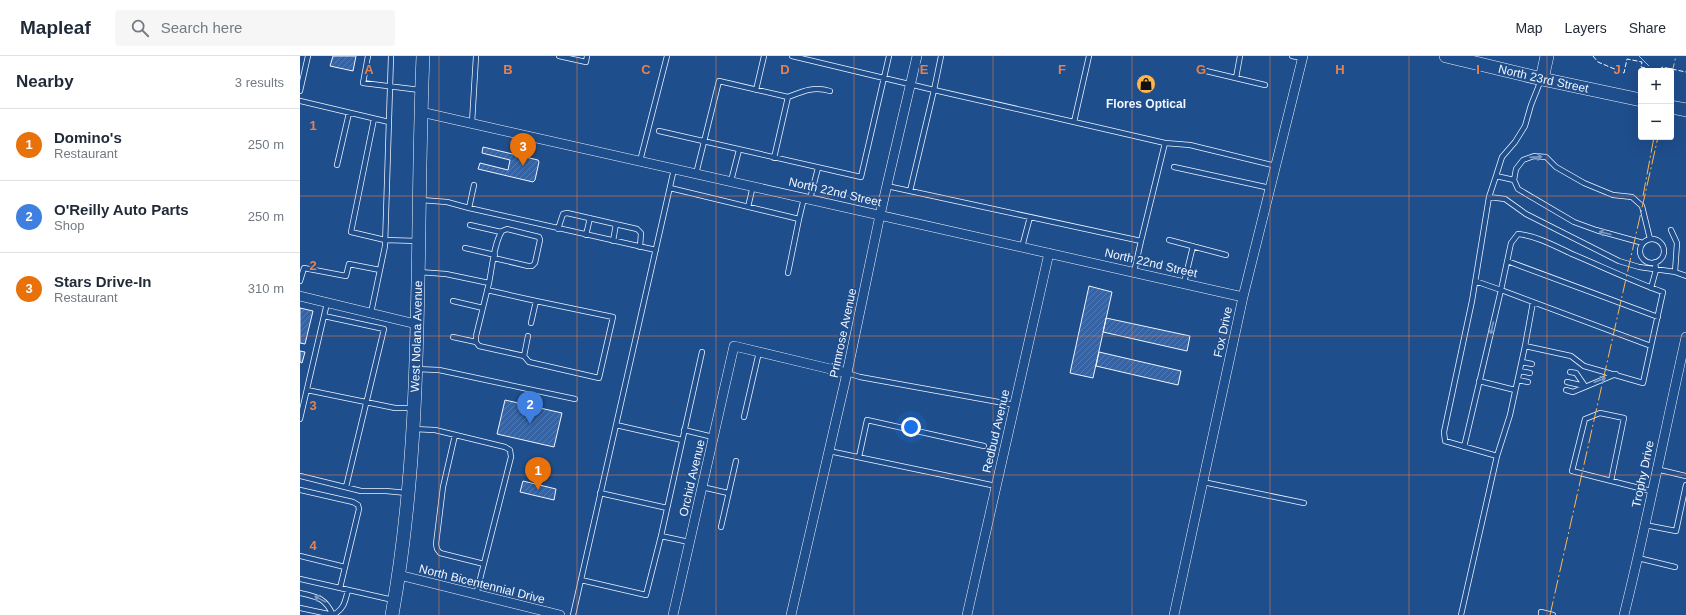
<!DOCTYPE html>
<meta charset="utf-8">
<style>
body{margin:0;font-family:Helvetica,sans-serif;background:#f6f6f7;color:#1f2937}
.controls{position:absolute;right:12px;top:12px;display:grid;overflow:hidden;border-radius:4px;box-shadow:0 4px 16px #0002}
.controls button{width:36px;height:36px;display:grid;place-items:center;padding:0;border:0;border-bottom:1px solid #e0e1e3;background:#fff;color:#1f2937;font:20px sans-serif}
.you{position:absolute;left:611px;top:371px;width:14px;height:14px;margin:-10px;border:3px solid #fff;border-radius:50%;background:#1a73e8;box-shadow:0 0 0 6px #1a73e833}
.badge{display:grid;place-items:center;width:26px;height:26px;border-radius:50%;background:#846941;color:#fff;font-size:13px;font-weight:700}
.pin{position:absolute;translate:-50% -33px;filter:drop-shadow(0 1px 2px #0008)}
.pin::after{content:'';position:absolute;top:21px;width:14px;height:12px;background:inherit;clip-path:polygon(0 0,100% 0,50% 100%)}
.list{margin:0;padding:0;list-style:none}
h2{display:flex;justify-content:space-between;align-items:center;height:52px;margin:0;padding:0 16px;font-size:17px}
h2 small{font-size:13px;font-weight:400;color:#747a83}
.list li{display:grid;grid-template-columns:26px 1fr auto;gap:12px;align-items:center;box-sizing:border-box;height:72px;padding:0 16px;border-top:1px solid #e0e1e3}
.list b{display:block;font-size:15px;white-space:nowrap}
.list p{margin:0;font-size:13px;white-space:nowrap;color:#747a83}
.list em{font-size:13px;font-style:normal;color:#747a83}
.icon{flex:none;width:22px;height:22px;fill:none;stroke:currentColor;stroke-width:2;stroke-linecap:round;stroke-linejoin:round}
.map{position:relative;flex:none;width:1386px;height:559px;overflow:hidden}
header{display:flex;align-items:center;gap:24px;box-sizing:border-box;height:56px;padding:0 20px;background:#fff;border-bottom:1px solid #e0e1e3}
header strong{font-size:19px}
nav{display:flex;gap:22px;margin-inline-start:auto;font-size:14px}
.search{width:280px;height:36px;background:#f6f6f7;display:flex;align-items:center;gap:10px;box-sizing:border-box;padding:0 14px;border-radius:4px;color:#747a83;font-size:15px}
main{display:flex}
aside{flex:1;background:#fff}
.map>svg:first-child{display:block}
</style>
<header>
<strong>Mapleaf</strong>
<div class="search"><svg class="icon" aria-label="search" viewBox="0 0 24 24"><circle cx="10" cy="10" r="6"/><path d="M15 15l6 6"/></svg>Search here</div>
<nav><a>Map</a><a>Layers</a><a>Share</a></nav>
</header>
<main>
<aside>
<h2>Nearby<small>3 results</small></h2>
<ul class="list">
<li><span class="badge" style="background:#e8710a">1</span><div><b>Domino's</b><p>Restaurant</p></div><em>250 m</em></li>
<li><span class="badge" style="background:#3f7fe0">2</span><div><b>O'Reilly Auto Parts</b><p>Shop</p></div><em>250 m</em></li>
<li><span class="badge" style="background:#e8710a">3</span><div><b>Stars Drive-In</b><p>Restaurant</p></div><em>310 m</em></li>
</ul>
</aside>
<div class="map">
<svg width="1386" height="559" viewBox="0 0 1386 559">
<defs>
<pattern id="building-hatch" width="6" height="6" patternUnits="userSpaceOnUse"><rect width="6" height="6" fill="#3563a3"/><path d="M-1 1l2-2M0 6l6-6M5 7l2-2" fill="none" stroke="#537ab1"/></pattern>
</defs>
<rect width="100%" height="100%" fill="#1f4e8c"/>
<!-- building -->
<path fill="url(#building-hatch)" stroke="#f2f6ff" d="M33,0H56L53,15L30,10Z
M183,91L238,104L239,106L235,124L233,126L178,113L180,107L208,114L210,104L182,97Z
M789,230L812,236L793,322L770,317Z
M0,252L13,255L5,288L0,287Z
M806,262L890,280L887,295L803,276Z
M0,295L5,296L2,307L0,306Z
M799,296L881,315L878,329L796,310Z
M205,344L262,357L254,391L197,378Z
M223,425L256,433L254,444L220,436Z"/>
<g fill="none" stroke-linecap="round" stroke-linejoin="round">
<!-- service casing -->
<g stroke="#f2f6ff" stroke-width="6">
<path id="service" d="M68,0L63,27L120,34
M259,0L286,6L287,0
M492,0L634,34L610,135
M641,0L634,34L774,66L789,0
M992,0L1002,2
M906,15L965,29
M936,22L940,0
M456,34L464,0
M0,35L8,0
M488,41C503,35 514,30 530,35
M0,45L89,66
M74,63L51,176L85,184L118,185
M774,66L865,87L841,185
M172,67L176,0
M359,75L561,121L589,0
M865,87L890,89L976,110
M340,105L367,0
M37,109L49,57
M874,111L970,132
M396,118L419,25L488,41L474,102
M1214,124L1196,120L1202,101L1215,86L1225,70L1231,49L1241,24
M431,125L439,94
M587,130L841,185L834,216
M370,132L499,163L504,142
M1189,141L1196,120
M510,143L518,112
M121,144L147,146L169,152L356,194
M448,151L453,130
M169,152L174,129
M170,169L201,176
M258,173L263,158L267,157L337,173L341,177L340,191
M1371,174L1377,187L1375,216L1386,220
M1218,178C1237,180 1255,190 1272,198C1303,211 1332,225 1363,236L1351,290L1201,234L1211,187Z
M286,179L290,162
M1340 195a12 12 0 1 1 24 0a12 12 0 1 1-24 0Z
M869,184L926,199
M313,185L316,168
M1343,187L1296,174L1274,166L1218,133L1214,124L1216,113L1223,104L1234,100L1246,101L1256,111L1284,127L1313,139L1332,141L1342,150L1350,183
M722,191L730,161
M165,192L195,199
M1207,205L1358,261
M119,216L146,218L189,227L176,280V286L179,290L224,300L228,280
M488,217L499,163
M0,225L4,212L46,220L49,208L80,214
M189,227C192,212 194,187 202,175L207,173L239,181L240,184L235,207L232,210H228L194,202
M884,227L893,190
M1351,232L1356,214L1355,206
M187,234L236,245L231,267
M153,245L183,252
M71,257L85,190L91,0
M24,260L84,273L46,431
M153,281L176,286
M1225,290L1233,246
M224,300L229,306L299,322L313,261L236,245
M1222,306L1232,308
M116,313L139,314L275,343
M1220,315L1230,317
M1270,316L1276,317L1285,330
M547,317L560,321L715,349
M1218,324L1228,326
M1179,325L1215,334
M1267,326L1285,330
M7,334L95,352H113
M1266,334L1273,336L1316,318
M444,361L459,296
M0,363L27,247
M316,369L382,384
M113,373L135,374L205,391L210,394L211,401L176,539
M384,374L413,381
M155,379L143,431L136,488L137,493L140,497L184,508
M1164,391L1201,234L1175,225
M529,395L696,430
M1197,400L1145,385L1144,376L1172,245L1189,141L1205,143L1226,158L1319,205L1339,211L1376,216
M559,401L567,364L684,390
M1356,413L1386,420
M0,420L61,435H86L107,437
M1311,425L1324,362L1300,357L1285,363L1272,415L1351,435
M903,426L1004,447
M402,431L428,437
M0,434L53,446L58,449L59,453L40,532
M300,437L367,452
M1345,469L1376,475L1386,429
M421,471L436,405
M389,486L361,480L402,296
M0,500L45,511
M1338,502L1375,511
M0,523L93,544
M281,524L346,539L361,480
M0,537C18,541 25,542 33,559
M0,552L33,559C44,553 45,546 48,534
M273,559L374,113
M1161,559L1197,400L1210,359L1225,290L1271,300L1284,310L1343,327L1351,290
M1241,559V556L1253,559"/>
</g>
<!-- minor casing -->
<g stroke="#f2f6ff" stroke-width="10">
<path id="minor" d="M121,56L943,241
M0,240L116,268
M99,519L260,559
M373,559L434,290L547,317
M491,559L547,317L580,159L617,0
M667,559L749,197
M874,559L943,241L1003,0
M1324,559C1347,467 1365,374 1386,281"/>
</g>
<!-- secondary casing -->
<g stroke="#f2f6ff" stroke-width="14">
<g id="secondary">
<path id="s1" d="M1146,0L1242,23L1341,44"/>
<path d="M1242,23L1247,0"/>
<path d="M1371,51L1386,54"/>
<path id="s2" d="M92,559C125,376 115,185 123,0"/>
</g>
</g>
<!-- service -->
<use href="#service" stroke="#1f4e8c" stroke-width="4.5"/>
<!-- minor -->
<use href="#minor" stroke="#1f4e8c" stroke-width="9"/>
<!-- secondary -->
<use href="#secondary" stroke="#1f4e8c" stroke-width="13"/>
<!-- fence -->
<path stroke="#f2f6ff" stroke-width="1" stroke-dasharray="5 2" stroke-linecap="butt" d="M1293,0L1298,6L1324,17L1327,3L1342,6L1341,11L1359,15
M1361,15L1362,11L1386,16"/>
<!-- power -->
<path stroke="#ffb74d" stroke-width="1" stroke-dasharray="14 3 2 3" stroke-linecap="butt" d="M1339,0L1354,15
M1371,21L1376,0
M1343,140L1354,81
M1250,559L1358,81"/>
</g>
<!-- one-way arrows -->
<defs><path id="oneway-shaft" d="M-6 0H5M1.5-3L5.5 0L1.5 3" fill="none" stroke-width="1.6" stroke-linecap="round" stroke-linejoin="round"/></defs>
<g stroke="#7e9ac0">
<use href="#oneway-shaft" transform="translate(1236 101) rotate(-4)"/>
<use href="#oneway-shaft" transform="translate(1305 177) rotate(-166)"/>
<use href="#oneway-shaft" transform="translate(1192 272) rotate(103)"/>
<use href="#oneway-shaft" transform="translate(1300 324) rotate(-21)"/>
<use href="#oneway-shaft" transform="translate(20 543) rotate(-151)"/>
</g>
<!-- grid -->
<path fill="none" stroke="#ea8049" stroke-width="1" stroke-opacity="0.55" d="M139,0V559M277,0V559M416,0V559M554,0V559M693,0V559M832,0V559M970,0V559M1109,0V559M1247,0V559M0,140H1386M0,280H1386M0,419H1386"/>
<!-- icons -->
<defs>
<g id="shop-disc" transform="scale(1)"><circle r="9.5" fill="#ffb74d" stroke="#1f4e8c"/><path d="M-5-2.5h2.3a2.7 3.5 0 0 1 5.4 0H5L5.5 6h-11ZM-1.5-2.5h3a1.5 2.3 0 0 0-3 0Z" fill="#111"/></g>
</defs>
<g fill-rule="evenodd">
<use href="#shop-disc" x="846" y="28"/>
</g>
<g text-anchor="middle" stroke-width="3" stroke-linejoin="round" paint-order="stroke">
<!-- street labels -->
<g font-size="12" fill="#f2f6ff" stroke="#1f4e8c">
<text dy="4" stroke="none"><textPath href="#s1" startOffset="100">North 23rd Street</textPath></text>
<text transform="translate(535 136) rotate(13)" y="4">North 22nd Street</text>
<text transform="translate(851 207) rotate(13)" y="4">North 22nd Street</text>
<text transform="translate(923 276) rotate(-78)" y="4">Fox Drive</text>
<text transform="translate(543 277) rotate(-78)" y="4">Primrose Avenue</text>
<text dy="4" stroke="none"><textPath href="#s2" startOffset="280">West Nolana Avenue</textPath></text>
<text transform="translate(696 375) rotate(-77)" y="4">Redbud Avenue</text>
<text transform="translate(1343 418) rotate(-78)" y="4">Trophy Drive</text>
<text transform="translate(392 422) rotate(-77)" y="4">Orchid Avenue</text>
<text transform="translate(182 528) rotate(14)" y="4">North Bicentennial Drive</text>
</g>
<!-- poi labels -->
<g font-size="12" font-weight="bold" fill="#f2f6ff" stroke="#1f4e8c">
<text x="846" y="52">Flores Optical</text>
</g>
</g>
<g font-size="13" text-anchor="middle" font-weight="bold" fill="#ea8049" stroke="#1f4e8c" stroke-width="3" stroke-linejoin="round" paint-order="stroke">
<text x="69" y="18">A</text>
<text x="208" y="18">B</text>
<text x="346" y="18">C</text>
<text x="485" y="18">D</text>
<text x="624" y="18">E</text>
<text x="762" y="18">F</text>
<text x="901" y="18">G</text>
<text x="1040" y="18">H</text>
<text x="1178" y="18">I</text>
<text x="1317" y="18">J</text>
<text x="13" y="74">1</text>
<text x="13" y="214">2</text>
<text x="13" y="354">3</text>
<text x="13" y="494">4</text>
</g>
</svg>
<div class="controls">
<button>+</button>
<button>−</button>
</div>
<div class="you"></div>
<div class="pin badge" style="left:238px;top:434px;background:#e8710a">1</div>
<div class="pin badge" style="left:230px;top:368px;background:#3f7fe0">2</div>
<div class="pin badge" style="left:223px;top:110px;background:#e8710a">3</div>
</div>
</main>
